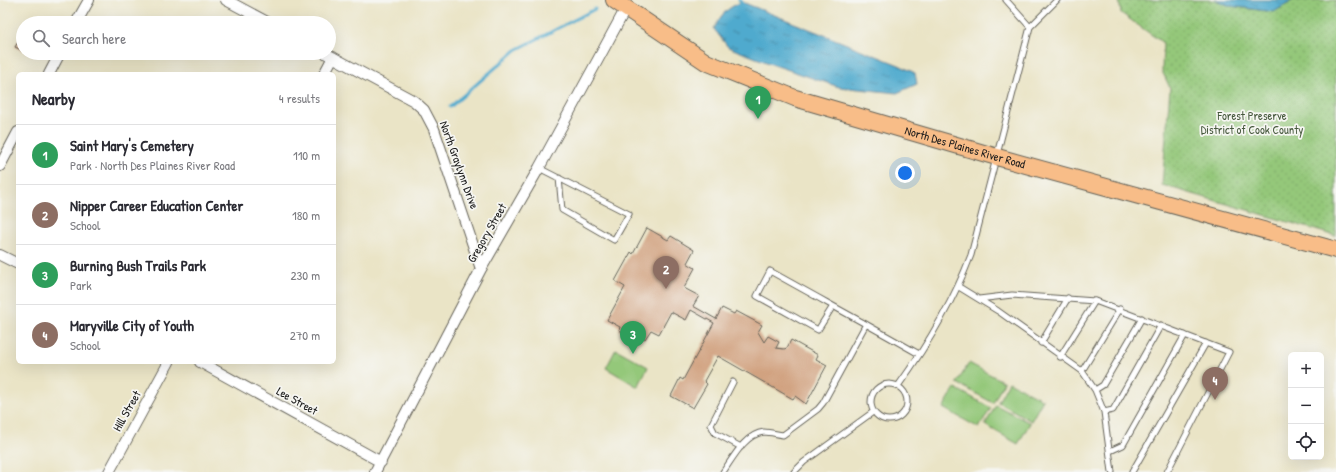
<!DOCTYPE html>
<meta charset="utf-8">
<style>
body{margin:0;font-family:"Patrick Hand",sans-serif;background:#f7f7f7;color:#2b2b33}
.controls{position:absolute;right:12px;bottom:12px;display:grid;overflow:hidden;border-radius:6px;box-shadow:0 4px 16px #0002}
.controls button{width:36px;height:36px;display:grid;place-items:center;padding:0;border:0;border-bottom:1px solid #e1e1e2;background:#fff;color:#2b2b33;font:20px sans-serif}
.you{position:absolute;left:905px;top:173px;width:14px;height:14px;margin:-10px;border:3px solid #fff;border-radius:50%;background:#1a73e8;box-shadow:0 0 0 6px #1a73e833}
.badge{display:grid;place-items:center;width:26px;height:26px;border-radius:50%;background:#2563eb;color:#fff;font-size:13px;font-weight:700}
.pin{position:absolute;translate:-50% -33px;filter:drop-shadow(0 1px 2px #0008)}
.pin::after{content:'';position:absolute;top:21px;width:14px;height:12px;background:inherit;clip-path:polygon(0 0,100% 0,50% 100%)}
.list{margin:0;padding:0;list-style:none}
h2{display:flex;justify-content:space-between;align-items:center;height:52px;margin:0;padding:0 16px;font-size:17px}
h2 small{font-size:13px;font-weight:400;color:#7c7c81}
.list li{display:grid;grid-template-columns:26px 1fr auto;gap:12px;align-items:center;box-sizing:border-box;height:60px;padding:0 16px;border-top:1px solid #e1e1e2}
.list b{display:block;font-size:15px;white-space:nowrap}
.list p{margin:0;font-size:13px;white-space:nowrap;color:#7c7c81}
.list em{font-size:13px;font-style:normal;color:#7c7c81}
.icon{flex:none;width:22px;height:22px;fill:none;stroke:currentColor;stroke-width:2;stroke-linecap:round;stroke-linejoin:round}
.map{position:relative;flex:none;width:1336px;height:472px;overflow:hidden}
.search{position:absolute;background:#fff;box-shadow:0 4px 16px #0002;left:16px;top:16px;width:320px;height:44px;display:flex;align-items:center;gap:10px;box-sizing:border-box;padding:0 14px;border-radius:22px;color:#7c7c81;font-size:15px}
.panel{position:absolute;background:#fff;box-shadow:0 4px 16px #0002;left:16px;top:72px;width:320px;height:292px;border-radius:6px}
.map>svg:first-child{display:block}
</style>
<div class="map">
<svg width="1336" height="472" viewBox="0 0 1336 472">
<defs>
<pattern id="park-dots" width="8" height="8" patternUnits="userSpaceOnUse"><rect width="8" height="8" fill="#94c87a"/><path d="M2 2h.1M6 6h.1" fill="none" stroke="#7fab69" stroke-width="1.8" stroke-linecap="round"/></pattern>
<pattern id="water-ripples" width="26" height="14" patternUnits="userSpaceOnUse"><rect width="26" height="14" fill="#50aace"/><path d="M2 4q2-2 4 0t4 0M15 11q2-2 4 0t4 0" fill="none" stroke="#428aa6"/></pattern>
</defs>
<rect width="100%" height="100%" fill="#f6f6f2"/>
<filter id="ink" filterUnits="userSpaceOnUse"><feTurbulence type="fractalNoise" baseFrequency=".025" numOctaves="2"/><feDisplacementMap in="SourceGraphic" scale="8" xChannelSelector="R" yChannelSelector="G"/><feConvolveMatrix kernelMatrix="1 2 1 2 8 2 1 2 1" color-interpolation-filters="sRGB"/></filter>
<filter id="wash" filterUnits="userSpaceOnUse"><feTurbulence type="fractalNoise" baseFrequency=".012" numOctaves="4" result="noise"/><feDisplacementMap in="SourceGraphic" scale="16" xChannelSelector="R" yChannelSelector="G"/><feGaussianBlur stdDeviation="0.9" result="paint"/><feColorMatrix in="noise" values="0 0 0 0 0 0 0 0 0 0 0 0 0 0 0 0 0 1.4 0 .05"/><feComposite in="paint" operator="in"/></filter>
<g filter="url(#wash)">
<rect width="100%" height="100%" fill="#eae4c6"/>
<!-- park -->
<path fill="url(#park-dots)" stroke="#58724b" d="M1119,0H1216L1230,6L1274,12L1293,0H1336V236L1162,185L1170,88L1162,71L1163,43L1121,13Z"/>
<!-- garden -->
<path fill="#94c87a" stroke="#58724b" d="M616,349L648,367L638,387L606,368Z
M969,363L1004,382L993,403L957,383Z
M1009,382L1043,400L1031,421L998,402Z
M955,388L991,408L979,428L943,408Z
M996,405L1030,423L1018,444L985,425Z"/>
<!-- water -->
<path fill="url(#water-ripples)" stroke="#366375" d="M1216,0H1293L1274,12L1230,6Z
M742,2L899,65L915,73L917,84L897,93L839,87L774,65L728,47L714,29C720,15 728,7 742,2Z"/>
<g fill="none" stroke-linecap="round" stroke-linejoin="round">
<!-- stream -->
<path stroke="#50aace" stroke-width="3" d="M739,0L742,2
M450,107L516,50L595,9"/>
</g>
<g id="blocks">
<!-- building -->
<path fill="#d1a280" d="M23,33V51L15,47Z
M647,228L668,240L671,236L694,250L687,263L695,268L684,288L699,296L693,306L716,319L722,308L734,314L736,311L762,325L758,332L764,342L768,336L779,342L776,348L784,349L787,348L791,340L818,355L816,359L827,365L806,404L795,396L793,399L718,356L704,381L707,384L693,408L671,396L680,378L683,380L714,323L691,310L686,320L671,312L659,334L651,330L645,339L636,335L635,338L619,330L620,327L607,320L625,287L615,281L631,252L633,254Z"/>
</g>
</g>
<g filter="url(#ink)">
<use href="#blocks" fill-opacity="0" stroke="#646258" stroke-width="1"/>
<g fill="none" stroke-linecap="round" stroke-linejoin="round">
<!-- lane casing -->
<g stroke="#646258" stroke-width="7">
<path id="lane" d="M1006,0L1030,27
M539,168L629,214L614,240L562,210L559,178
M959,287L998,311L1082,371L1095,390L1104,412L1112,472
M979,299L1012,295L1095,301L1229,352L1167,472
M833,306L818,330L757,296L770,271C820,299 870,326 919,354
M1041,343L1068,298
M1060,357L1095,301
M1082,371L1120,309
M733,382L711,425L715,433L741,447
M871 402a18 18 0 1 1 36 0a18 18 0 1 1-36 0Z
M898,386C926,347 954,300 971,255L1030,27L1057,0
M1095,390L1103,385L1142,318
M1104,412L1113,410L1161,325
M1110,451L1123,445L1185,335
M723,472C733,458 745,434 764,432C770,432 776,434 783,435L818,409L823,403L866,324
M794,472L804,462L873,412
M1132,472L1206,343"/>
</g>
<!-- street casing -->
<g stroke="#646258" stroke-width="12">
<path id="street" d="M226,0L269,23
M76,23L89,0
M325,53L414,101L424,110L434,129L481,269
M49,74L60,53
M324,74L333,57
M0,166L18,132
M0,255L18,264
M200,362L381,462
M109,472L169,362
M375,472L481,269L539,168L626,8"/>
</g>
<!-- primary casing -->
<g stroke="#646258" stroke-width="18">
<g id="primary">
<path id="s1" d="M614,0L706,62L795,98L997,157L1336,250"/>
</g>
</g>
<!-- lane -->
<use href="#lane" stroke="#fff" stroke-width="5"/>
<!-- street -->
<use href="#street" stroke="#fff" stroke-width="10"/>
<!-- primary -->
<use href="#primary" stroke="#f8bd88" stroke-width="16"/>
</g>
</g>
<g text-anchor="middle" stroke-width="3.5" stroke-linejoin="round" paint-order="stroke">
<!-- park labels -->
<g font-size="12" fill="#46583d" stroke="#f6f6f2">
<text x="1252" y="120">Forest Preserve<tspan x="1252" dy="14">District of Cook County</tspan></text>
</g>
<!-- street labels -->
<g font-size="12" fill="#1c1c1c" stroke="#f6f6f2">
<text dy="4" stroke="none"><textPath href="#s1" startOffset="384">North Des Plaines River Road</textPath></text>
<text transform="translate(459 165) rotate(70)" y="4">North Graylynn Drive</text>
<text transform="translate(487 233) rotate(-60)" y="4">Gregory Street</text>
<text transform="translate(297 401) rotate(29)" y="4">Lee Street</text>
<text transform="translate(127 411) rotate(-61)" y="4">Hill Street</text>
</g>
</g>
</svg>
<div class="controls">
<button>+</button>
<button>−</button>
<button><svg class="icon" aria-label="locate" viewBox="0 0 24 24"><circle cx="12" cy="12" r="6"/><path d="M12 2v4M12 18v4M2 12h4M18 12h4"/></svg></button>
</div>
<div class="you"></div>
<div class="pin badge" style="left:758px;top:119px;background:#2e9e5b">1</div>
<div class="pin badge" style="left:666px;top:289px;background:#8d6e63">2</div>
<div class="pin badge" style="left:633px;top:354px;background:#2e9e5b">3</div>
<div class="pin badge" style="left:1215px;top:400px;background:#8d6e63">4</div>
<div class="search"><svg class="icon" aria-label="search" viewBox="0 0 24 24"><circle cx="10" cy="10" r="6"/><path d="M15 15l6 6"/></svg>Search here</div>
<section class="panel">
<h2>Nearby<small>4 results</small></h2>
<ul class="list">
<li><span class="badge" style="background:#2e9e5b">1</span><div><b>Saint Mary's Cemetery</b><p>Park · North Des Plaines River Road</p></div><em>110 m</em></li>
<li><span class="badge" style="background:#8d6e63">2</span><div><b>Nipper Career Education Center</b><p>School</p></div><em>180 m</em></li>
<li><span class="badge" style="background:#2e9e5b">3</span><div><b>Burning Bush Trails Park</b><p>Park</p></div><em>230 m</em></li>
<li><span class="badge" style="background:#8d6e63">4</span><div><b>Maryville City of Youth</b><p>School</p></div><em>270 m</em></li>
</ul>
</section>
</div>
